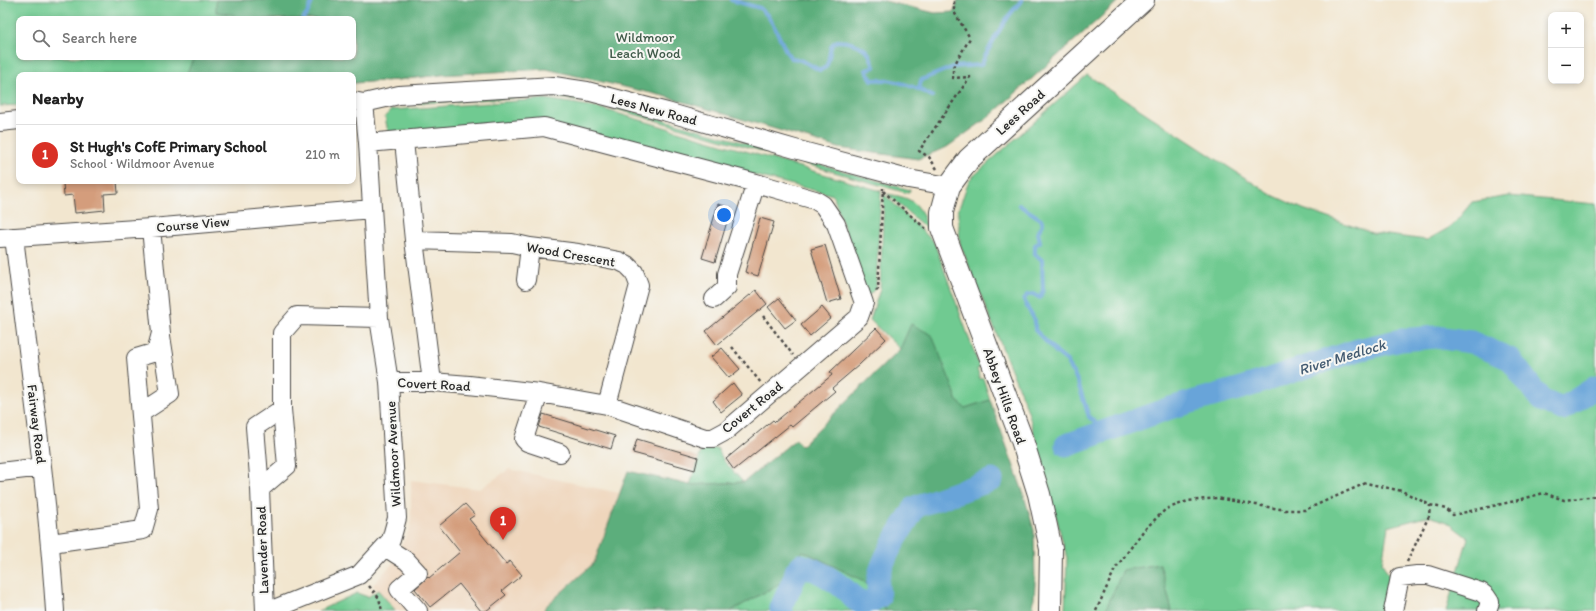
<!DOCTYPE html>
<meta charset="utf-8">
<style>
body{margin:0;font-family:Itim,sans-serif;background:#f6f6f6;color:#222}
.controls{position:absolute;right:12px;top:12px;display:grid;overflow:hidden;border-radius:8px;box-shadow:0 2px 6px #0003}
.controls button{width:36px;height:36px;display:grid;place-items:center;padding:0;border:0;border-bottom:1px solid #e0e0e0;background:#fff;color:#222;font:20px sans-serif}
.you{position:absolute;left:724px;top:215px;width:14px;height:14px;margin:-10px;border:3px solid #fff;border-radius:50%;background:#1a73e8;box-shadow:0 0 0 6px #1a73e833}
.badge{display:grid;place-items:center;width:26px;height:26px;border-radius:50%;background:#d93025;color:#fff;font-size:13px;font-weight:700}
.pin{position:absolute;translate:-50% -33px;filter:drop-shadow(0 1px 2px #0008)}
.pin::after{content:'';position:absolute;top:21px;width:14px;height:12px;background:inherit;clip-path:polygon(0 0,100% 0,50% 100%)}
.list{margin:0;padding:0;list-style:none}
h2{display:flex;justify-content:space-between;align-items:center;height:52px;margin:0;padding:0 16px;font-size:17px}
h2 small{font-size:13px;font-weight:400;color:#767676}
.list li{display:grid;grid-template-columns:26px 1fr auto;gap:12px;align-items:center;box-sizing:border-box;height:60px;padding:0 16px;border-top:1px solid #e0e0e0}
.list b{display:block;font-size:15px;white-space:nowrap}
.list p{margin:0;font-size:13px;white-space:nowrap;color:#767676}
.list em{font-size:13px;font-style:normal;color:#767676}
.icon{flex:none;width:22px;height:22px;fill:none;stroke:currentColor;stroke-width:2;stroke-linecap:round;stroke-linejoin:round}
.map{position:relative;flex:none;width:1596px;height:611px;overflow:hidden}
.search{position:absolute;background:#fff;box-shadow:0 2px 6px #0003;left:16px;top:16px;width:340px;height:44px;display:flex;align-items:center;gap:10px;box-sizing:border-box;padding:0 14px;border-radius:8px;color:#767676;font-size:15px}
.panel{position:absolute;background:#fff;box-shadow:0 2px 6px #0003;left:16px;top:72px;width:340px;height:112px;border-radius:8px}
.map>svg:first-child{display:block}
</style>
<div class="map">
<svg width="1596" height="611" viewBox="0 0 1596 611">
<rect width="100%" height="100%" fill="#f6f6f2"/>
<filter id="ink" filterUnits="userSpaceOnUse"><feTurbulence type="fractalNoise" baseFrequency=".025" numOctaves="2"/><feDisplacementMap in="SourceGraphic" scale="8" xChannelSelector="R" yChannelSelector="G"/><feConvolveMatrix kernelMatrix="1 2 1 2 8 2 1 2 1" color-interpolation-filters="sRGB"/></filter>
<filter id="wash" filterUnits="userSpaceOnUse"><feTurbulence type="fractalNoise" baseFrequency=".012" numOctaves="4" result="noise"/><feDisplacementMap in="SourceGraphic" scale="16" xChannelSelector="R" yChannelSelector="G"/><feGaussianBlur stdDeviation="0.9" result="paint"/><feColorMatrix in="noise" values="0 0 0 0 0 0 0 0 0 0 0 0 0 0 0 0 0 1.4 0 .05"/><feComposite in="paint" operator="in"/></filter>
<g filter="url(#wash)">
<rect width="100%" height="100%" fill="#f2e6cf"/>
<!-- built -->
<path fill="#efd6bc" d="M509,469L619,493L594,563L545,607L544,611H396L373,585L392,564L411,526V480L480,489Z"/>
<!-- green -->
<path fill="#70ca91" stroke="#4e7a5e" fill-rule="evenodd" d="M0,0H583L440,75L397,80L353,83V75H19V105L0,106ZM19,19H353V57H19Z
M1087,75L1270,194L1303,209L1372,233L1427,240L1452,226L1472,202L1509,196L1596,204V611H1446L1468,538L1447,522L1429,516L1388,527L1382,563L1392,581L1384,611H1172L1160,564L1123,570L1105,611H1065L1067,558L1028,411L960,244L958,211L969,180Z
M548,94L595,100L910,190L909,193H907L595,103L548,96L407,104L406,102Z
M545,99L596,107L881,191L876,288L867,297L833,195L545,123L388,132L385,117L391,110Z
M884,194L934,242L980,368L977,369L980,379L983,378L990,400L965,408L956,400L955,393L900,349L870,320L880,289Z
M887,194C915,198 920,204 928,230Z
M717,448L724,461L743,482L690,485L702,449Z
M803,551L864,581L886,611H731L781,583Z
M378,590L396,611H318L357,593L368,597Z"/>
<!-- forest -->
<path fill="#5cae7b" stroke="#446c53" d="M216,0H880L935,13L954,12L958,0H1120L989,117L947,147L918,159L839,148L664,96L546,69L440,75L397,80L353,83V75H186L194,57H353V19H234V15L216,12Z
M911,324L932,335L955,393L956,400L965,408L990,400L1022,489L1034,530L1035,584L1033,611H886L864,581L803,551L781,583L731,611H544L545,607L594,563L628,471L690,485L744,482L796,439L801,446L900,349Z
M1160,564L1172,611H1105L1123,570Z"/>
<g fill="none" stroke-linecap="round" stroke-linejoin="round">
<!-- stream -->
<path stroke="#68a4d9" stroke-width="4" d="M731,0L760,8L768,16L775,28L787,53L791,58C802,58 818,70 820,70C831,68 828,52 832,45C833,43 835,42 837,41C848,41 863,45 869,54C871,58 873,63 874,67L866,70L872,80C893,78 914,86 932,96
M303,19L307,14L313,0
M919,89L921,80L953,67L981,65C992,42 1004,19 1022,0
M1019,205L1041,219L1043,224L1038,232L1040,242L1035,245V254L1042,260L1043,290L1040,298L1033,294L1027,295L1024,300L1028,309L1035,320V330L1057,353L1068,362L1070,369L1074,374L1078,383L1089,417L1098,425L1105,423L1112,429"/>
<!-- river -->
<path stroke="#68a4d9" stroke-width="23" d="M1066,445L1170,408L1245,387L1358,350L1401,340L1436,337L1471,342L1510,359L1541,400L1562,409L1596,387
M782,611L781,608L794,579L796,571L801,565C818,570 834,580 847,591C852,596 854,601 861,602C867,603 874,600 879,597C879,592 877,584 878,579C883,555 903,528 915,507L992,480"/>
</g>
<g id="blocks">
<!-- building -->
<path fill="#d49d7b" d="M68,181H117L118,193L104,194L105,210L75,213L73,195L64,196L63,183H68Z
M718,204L731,208L715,262L702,258Z
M760,218L774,222L758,276L745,272Z
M825,245L841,299L827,303L811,249Z
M756,290L767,304L717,345L706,331Z
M779,298L796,320L785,328L768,307Z
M822,307L831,318L810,336L801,325Z
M876,328L886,339L859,365L832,388L835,391L792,427L790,425L734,470L726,459L773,420L775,422L832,375L830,372Z
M722,348L740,369L729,378L711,357Z
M733,383L742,395L721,412L713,401Z
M543,414L615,436L611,449L539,427Z
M637,439L698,457L695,470L633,453Z
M465,504L475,515L469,519L506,564L510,561L522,575L502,591L506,595L486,611H481L459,584L430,607L415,589L428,577L429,578L460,552L439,526Z"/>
</g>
</g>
<g filter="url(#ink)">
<use href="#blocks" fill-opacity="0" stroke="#494744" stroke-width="1"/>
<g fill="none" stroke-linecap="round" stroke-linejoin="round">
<!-- minor casing -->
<g stroke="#494744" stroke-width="20">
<path id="minor" d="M353,101L364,103L399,95L554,86L587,91L667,112L795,149L908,179L949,186
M0,122L19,120
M404,141L414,240L432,382
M368,143L544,127L756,183L815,200L823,205L836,224L864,303L859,317L726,431L713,438H705L607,405L539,393L469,385L432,382H389
M14,237C29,362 47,486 55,611
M0,238L151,228L372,209
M414,240L512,243L530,247L578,253L619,261L627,265L634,272L639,285L607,405
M526,280L530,247
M714,299L727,287V274L756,183
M539,393L524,439L527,442L560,453
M141,413L170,394L161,336
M0,472L42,467
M260,489L287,466L282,409
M51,543L143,530L149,509L136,358L156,352L161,333L151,228
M385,547L407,561L418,573L399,589L418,611
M265,611L260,489L255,427L282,409V333L297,316L379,318
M269,611L359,575L391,540L397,518L389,382L379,318L368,143L364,103
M1393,611L1400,577L1417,575H1428L1481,592L1486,596L1490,602L1487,611"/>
</g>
<!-- major casing -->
<g stroke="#494744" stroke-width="24">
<path id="major" d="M1050,611L1051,549L1039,494L1022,440L942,228V212L949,186L969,159L1143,0"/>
</g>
<!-- path -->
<path stroke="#494744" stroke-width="2.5" stroke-dasharray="3 3" stroke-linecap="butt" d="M937,169L929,157L919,151L970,77L953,78V67L970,38L954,12V0
M883,191L926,229
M876,291L878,289L883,188
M763,316L793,355
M732,347L761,383
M1407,562L1429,516L1430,505
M369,586L379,598L382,611
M1096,611L1115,569L1144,530L1166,509L1188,501L1217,498L1285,510H1305L1366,483L1402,491L1430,505L1446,509L1453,515L1515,501L1544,493L1564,500L1596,496"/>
<!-- minor -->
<use href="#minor" stroke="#fff" stroke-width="18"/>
<!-- major -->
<use href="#major" stroke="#fff" stroke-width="22"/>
</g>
</g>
<g text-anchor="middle" stroke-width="4" stroke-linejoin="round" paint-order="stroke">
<!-- park labels -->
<g font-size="14" fill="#405b4a" stroke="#f6f6f2">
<text x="645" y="42">Wildmoor<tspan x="645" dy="16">Leach Wood</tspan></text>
</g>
<!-- street labels -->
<g font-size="14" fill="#2b2b2b" stroke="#f6f6f2">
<text transform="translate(654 109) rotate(15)" y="5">Lees New Road</text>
<text transform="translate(1020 112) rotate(-42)" y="5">Lees Road</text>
<text transform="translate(193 224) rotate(-5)" y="5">Course View</text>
<text transform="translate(571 254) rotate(10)" y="5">Wood Crescent</text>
<text transform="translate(434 384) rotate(3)" y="5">Covert Road</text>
<text transform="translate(1005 396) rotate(70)" y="5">Abbey Hills Road</text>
<text transform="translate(752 407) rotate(-39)" y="5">Covert Road</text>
<text transform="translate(37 424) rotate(83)" y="5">Fairway Road</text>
<text transform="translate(393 454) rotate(-93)" y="5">Wildmoor Avenue</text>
<text transform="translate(262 550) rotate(-92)" y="5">Lavender Road</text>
</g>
<!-- water labels -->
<g font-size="15" font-style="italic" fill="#435b71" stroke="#f6f6f2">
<text transform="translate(1342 357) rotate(-17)" y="5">River Medlock</text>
</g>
</g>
</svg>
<div class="controls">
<button>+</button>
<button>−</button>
</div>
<div class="you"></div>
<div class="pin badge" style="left:503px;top:540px">1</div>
<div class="search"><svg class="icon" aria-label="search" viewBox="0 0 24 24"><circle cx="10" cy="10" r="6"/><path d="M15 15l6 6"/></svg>Search here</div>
<section class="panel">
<h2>Nearby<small></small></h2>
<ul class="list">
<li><span class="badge">1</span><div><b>St Hugh's CofE Primary School</b><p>School · Wildmoor Avenue</p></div><em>210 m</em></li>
</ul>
</section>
</div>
